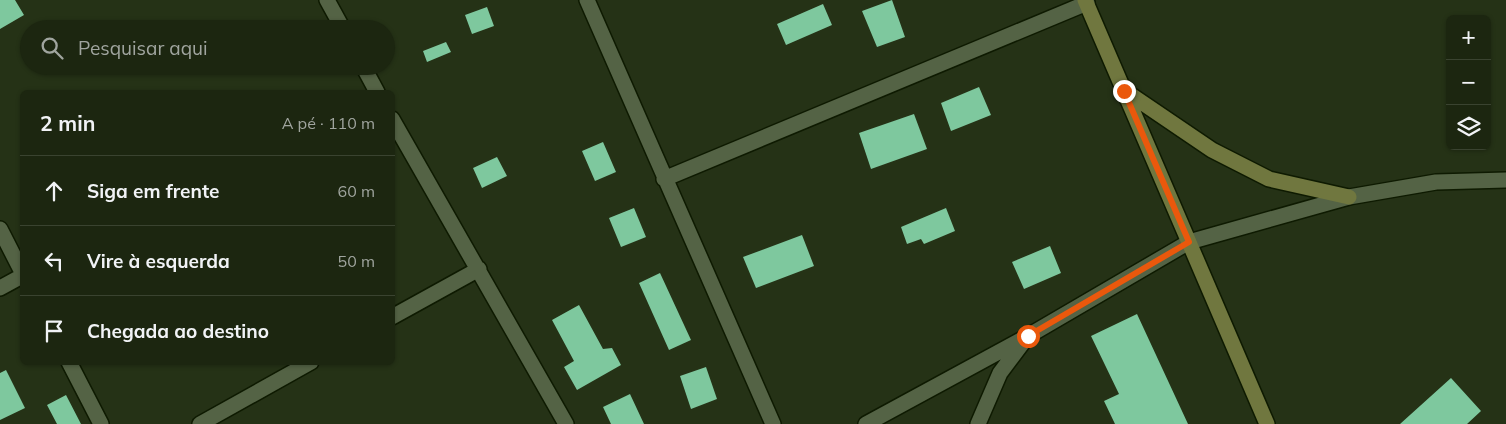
<!DOCTYPE html>
<html lang="pt">
<meta charset="utf-8">
<style>
body{margin:0;font-family:Mulish,sans-serif;background:#29321e;color:#f1f3f6}
.controls{position:absolute;right:15px;top:15px;display:grid;overflow:hidden;border-radius:8px;box-shadow:0 1px 4px #0004}
.controls button{width:45px;height:45px;display:grid;place-items:center;padding:0;border:0;border-bottom:1px solid #3a4330;background:#1c2610;color:#f1f3f6;font:25px sans-serif}
.stop{position:absolute;width:15px;height:15px;margin:-11px;border:4px solid #ea580c;border-radius:50%;background:#fff}
.stop.end{background:#ea580c;border-color:#fff;box-shadow:0 1px 5px #0008}
.list{margin:0;padding:0;list-style:none}
h2{display:flex;justify-content:space-between;align-items:center;height:65px;margin:0;padding:0 20px;font-size:21px}
h2 small{font-size:16px;font-weight:400;color:#a0a59f}
.list li{display:grid;grid-template-columns:32px 1fr auto;gap:15px;align-items:center;box-sizing:border-box;height:70px;padding:0 20px;border-top:1px solid #3a4330}
.list b{display:block;font-size:19px;white-space:nowrap}
.list em{font-size:16px;font-style:normal;color:#a0a59f}
.icon{flex:none;width:28px;height:28px;fill:none;stroke:currentColor;stroke-width:2;stroke-linecap:round;stroke-linejoin:round}
.map{position:relative;flex:none;width:1506px;height:424px;overflow:hidden}
.search{position:absolute;background:#1c2610;box-shadow:0 1px 4px #0004;left:20px;top:20px;width:375px;height:55px;display:flex;align-items:center;gap:12px;box-sizing:border-box;padding:0 18px;border-radius:28px;color:#a0a59f;font-size:19px}
.panel{position:absolute;background:#1c2610;box-shadow:0 1px 4px #0004;left:20px;top:90px;width:375px;height:275px;border-radius:8px}
.map>svg:first-child{display:block}
</style>
<div class="map">
<svg width="1506" height="424" viewBox="0 0 1506 424">
<rect width="100%" height="100%" fill="#253216"/>
<!-- building -->
<path fill="#7ec89e" d="M0,0H15L24,15L0,29Z
M892,0L905,37L877,47L862,11Z
M823,4L832,25L786,45L777,24Z
M487,7L494,26L472,34L465,15Z
M446,42L451,52L427,62L423,51Z
M979,87L991,115L951,131L941,103Z
M914,114L927,149L871,169L859,133Z
M603,142L616,172L595,181L582,151Z
M497,157L507,176L482,188L473,168Z
M634,208L646,237L621,247L609,218Z
M946,208L955,231L924,244L921,239L907,244L901,227Z
M802,235L814,266L756,288L743,257Z
M1050,246L1061,273L1024,289L1012,262Z
M660,273L691,340L669,350L639,283Z
M579,305L603,349L612,348L621,365L577,390L564,367L574,361L552,320Z
M1137,314L1188,424H1115L1104,401L1119,394L1091,336Z
M706,367L717,399L691,409L680,376Z
M6,370L25,408L0,420V373Z
M1451,378L1481,411L1467,424H1400Z
M630,394L644,424H611L603,407Z
M66,395L81,424H57L47,405Z"/>
<g fill="none" stroke-linecap="round" stroke-linejoin="round">
<!-- street casing -->
<g stroke="#0e1a01" stroke-width="18">
<path id="street" d="M327,0L343,29
M587,0L773,424
M363,66L377,92
M392,119L566,424
M664,179L1087,3
M0,229L22,272
M0,288L22,276
M392,317L479,269
M69,362L101,424
M200,424L311,362
M866,424L1028,336L1189,242L1349,197L1436,182L1506,180
M978,424L1000,373L1024,341"/>
</g>
<!-- secondary casing -->
<g stroke="#0e1a01" stroke-width="18">
<path id="secondary" d="M1085,0L1267,424
M1125,91L1212,150L1269,179L1349,197"/>
</g>
<!-- street -->
<use href="#street" stroke="#546345" stroke-width="15"/>
<!-- secondary -->
<use href="#secondary" stroke="#70773f" stroke-width="15"/>
</g>
<g fill="none" stroke-linecap="round" stroke-linejoin="round">
<!-- route -->
<path stroke="#ea580c" stroke-width="6" d="M1028,336L1189,242L1124,91"/>
</g>
</svg>
<div class="controls">
<button>+</button>
<button>−</button>
<button><svg class="icon" aria-label="layers" viewBox="0 0 24 24"><path d="M12 4l9 5-9 5-9-5zM3 14l9 5 9-5"/></svg></button>
</div>
<div class="stop" style="left:1028px;top:336px"></div>
<div class="stop end" style="left:1124px;top:91px"></div>
<div class="search"><svg class="icon" aria-label="search" viewBox="0 0 24 24"><circle cx="10" cy="10" r="6"/><path d="M15 15l6 6"/></svg>Pesquisar aqui</div>
<section class="panel">
<h2>2 min<small>A pé · 110 m</small></h2>
<ul class="list">
<li><svg class="icon" aria-label="ahead" viewBox="0 0 24 24"><path d="M12 20V5M6 11l6-6 6 6"/></svg><div><b>Siga em frente</b></div><em>60 m</em></li>
<li><svg class="icon" aria-label="left" viewBox="0 0 24 24"><path d="M17 20v-9H6M10 6l-5 5 5 5"/></svg><div><b>Vire à esquerda</b></div><em>50 m</em></li>
<li><svg class="icon" aria-label="arrive" viewBox="0 0 24 24"><path d="M6 21V4h12l-3 4 3 4H6"/></svg><div><b>Chegada ao destino</b></div></li>
</ul>
</section>
</div>
